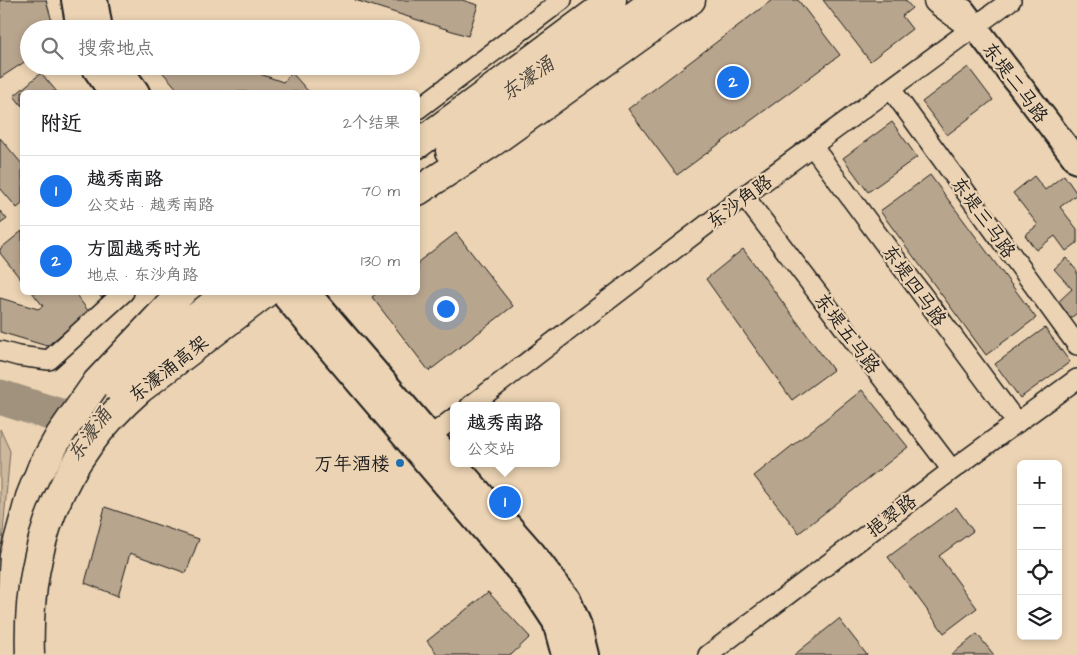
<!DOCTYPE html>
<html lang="zh">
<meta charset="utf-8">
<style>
body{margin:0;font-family:"Architects Daughter","LXGW WenKai TC",sans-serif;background:#f2f2f2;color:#202124}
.controls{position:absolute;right:15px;bottom:15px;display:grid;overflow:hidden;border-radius:8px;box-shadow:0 2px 8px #0003}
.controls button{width:45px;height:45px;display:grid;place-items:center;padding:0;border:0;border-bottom:1px solid #e0e0e0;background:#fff;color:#202124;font:25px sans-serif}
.you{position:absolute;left:445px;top:308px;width:18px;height:18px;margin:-12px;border:4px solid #fff;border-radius:50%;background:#1a73e8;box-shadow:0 0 0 8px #1a73e833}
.badge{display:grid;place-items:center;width:32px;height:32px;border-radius:50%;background:#1a73e8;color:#fff;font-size:16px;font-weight:700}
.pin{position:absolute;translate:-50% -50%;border:2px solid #fff;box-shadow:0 1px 5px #0006}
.popup{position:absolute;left:450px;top:402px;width:110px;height:65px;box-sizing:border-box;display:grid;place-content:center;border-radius:8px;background:#fff;filter:drop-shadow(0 1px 4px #0005);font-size:16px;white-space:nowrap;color:#757577}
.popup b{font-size:19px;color:#202124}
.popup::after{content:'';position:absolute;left:50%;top:100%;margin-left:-10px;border:10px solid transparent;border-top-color:#fff}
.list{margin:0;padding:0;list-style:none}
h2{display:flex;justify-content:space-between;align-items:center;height:65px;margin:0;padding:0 20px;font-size:21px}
h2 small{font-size:16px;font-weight:400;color:#757577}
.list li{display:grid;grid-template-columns:32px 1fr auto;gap:15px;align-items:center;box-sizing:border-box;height:70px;padding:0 20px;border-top:1px solid #e0e0e0}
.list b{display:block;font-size:19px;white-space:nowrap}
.list p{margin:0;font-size:16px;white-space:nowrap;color:#757577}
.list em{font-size:16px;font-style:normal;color:#757577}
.icon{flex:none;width:28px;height:28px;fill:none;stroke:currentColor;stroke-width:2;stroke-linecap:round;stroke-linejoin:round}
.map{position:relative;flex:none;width:1077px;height:655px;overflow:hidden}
.search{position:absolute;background:#fff;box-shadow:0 2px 8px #0003;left:20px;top:20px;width:400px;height:55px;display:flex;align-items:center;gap:12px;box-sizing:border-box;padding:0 18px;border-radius:28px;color:#757577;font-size:19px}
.panel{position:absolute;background:#fff;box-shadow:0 2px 8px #0003;left:20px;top:90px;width:400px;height:205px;border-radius:8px}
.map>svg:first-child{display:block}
</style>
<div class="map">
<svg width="1077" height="655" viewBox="0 0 1077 655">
<rect width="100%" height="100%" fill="#ebd3b3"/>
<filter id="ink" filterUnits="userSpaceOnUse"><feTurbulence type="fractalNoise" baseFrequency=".02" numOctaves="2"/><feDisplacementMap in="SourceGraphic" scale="10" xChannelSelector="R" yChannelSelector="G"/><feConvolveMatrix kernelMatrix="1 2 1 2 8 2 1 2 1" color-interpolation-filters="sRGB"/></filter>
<g filter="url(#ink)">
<!-- green -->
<path fill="#cdb89d" stroke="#746a5c" d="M0,429L10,451L1,555L0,553Z"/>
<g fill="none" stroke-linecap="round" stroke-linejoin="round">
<!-- river -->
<path stroke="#a1927e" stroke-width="35" d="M0,397L91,426"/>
</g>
<!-- building -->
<path fill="#b8a58e" stroke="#1c1c1c" d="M0,0H46L53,25L50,29H29V59L0,78Z
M355,0H462L478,5L468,36Z
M772,0H798L840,55L677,175L628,109Z
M823,0H905L912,8L902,16L912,29L870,61Z
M157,66H237L283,82L292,73L309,92H180Z
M968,67L993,100L947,135L922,102Z
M41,73L57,92H22V106L14,96Z
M892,122L917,157L868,192L843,158Z
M0,138L22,164V204L17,208L1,189L0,190Z
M930,175L1036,318L986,355L880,211Z
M1064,175L1077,194L1060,207L1077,229V243L1066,251L1055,236L1036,250L1025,235L1038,225L1013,193L1034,176L1045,190Z
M0,211L7,219L0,224Z
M22,231V281L0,253V249Z
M456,233L513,306L429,371L372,297L378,292H418V262Z
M743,249L833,370L792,400L706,279Z
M1066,258L1077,271V313L1070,319L1056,304L1072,289L1054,269Z
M32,292H74L89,312L47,346L0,332V298L38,309L43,306Z
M97,292H114L104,301Z
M1045,328L1070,362L1020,398L995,364Z
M862,390L908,447L799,533L754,476Z
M105,507L199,539L186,573L130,553L118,596L85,583Z
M956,507L973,531L939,556L977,608L944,633L888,557Z
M488,592L530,637L511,655H438L427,641Z
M839,619L867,655H794Z
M977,634L994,655H951Z"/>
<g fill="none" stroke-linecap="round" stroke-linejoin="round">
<!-- minor casing -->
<g stroke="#1c1c1c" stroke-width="22">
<path id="minor" d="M891,89L1077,345
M418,109L562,0
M813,147L1017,423
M744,196L952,470
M0,351L18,356L49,360L124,292
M470,406L744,196L1011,0
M421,443L454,418
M708,655L952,470L1077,379"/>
</g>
<!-- major casing -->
<g stroke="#1c1c1c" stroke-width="28">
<path id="major" d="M74,0L79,29
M95,0L100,29
M963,11L1077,161
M93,66L111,92
M118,66L137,92
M281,292L530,584L555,622L564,655
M307,292L454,463
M454,463L533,553L568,599L578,623L586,655"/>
</g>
<!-- highway casing -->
<g stroke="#1c1c1c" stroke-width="31">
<path id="highway" d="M938,0L974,27
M418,144L612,0
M450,151L655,0
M418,191L493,142L691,0
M8,655L14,556L30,497L42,467"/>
</g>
<!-- minor -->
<use href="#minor" stroke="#ebd3b3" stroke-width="19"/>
<!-- major -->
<use href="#major" stroke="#ebd3b3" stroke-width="24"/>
<!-- highway -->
<use href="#highway" stroke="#ebd3b3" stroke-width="28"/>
<!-- highway-bridge casing -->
<g stroke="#1c1c1c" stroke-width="31" stroke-linecap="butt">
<path id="highway-bridge" d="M119,389L169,339L228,292
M42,467L60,435L97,382L182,292
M30,655C26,549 59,460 140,389L267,292"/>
</g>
<!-- highway-bridge -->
<use href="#highway-bridge" stroke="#ebd3b3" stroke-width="28"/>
</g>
</g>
<!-- markers -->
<circle fill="#1f6fb2" stroke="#ebd3b3" stroke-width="2" cx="400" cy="463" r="5"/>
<g text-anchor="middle" stroke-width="4.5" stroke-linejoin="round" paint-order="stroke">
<!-- street labels -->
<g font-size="19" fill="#1c1c1c" stroke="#ebd3b3">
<text transform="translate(1016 82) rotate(53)" y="7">东堤二马路</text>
<text transform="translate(739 201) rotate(-37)" y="7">东沙角路</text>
<text transform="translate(984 217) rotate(54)" y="7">东堤三马路</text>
<text transform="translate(915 285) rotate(54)" y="7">东堤四马路</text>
<text transform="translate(848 333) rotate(53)" y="7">东堤五马路</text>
<text transform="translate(168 368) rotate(-38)" y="7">东濠涌高架</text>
<text transform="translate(891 515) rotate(-37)" y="7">挹翠路</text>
</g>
<!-- poi labels -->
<g font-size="19" fill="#1c1c1c" stroke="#ebd3b3" text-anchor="end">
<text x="390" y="470">万年酒楼</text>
</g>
<!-- water labels -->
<g font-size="20" font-style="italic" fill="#4b453e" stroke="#ebd3b3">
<text transform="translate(527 78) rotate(-35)" y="7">东濠涌</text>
<text transform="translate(89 434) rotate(-54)" y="7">东濠涌</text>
</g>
</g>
</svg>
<div class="controls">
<button>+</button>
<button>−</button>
<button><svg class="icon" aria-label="locate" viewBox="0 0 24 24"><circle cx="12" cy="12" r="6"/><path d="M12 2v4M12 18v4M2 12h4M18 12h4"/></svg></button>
<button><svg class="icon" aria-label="layers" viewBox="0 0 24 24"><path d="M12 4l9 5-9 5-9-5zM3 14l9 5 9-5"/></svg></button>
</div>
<div class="you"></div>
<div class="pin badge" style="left:505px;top:502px">1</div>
<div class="popup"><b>越秀南路</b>公交站</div>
<div class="pin badge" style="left:733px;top:82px">2</div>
<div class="search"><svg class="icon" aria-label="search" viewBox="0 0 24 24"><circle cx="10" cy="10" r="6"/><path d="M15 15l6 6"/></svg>搜索地点</div>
<section class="panel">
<h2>附近<small>2个结果</small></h2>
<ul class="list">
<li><span class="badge">1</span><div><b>越秀南路</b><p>公交站 · 越秀南路</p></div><em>70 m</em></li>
<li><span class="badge">2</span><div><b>方圆越秀时光</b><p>地点 · 东沙角路</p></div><em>130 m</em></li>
</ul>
</section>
</div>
